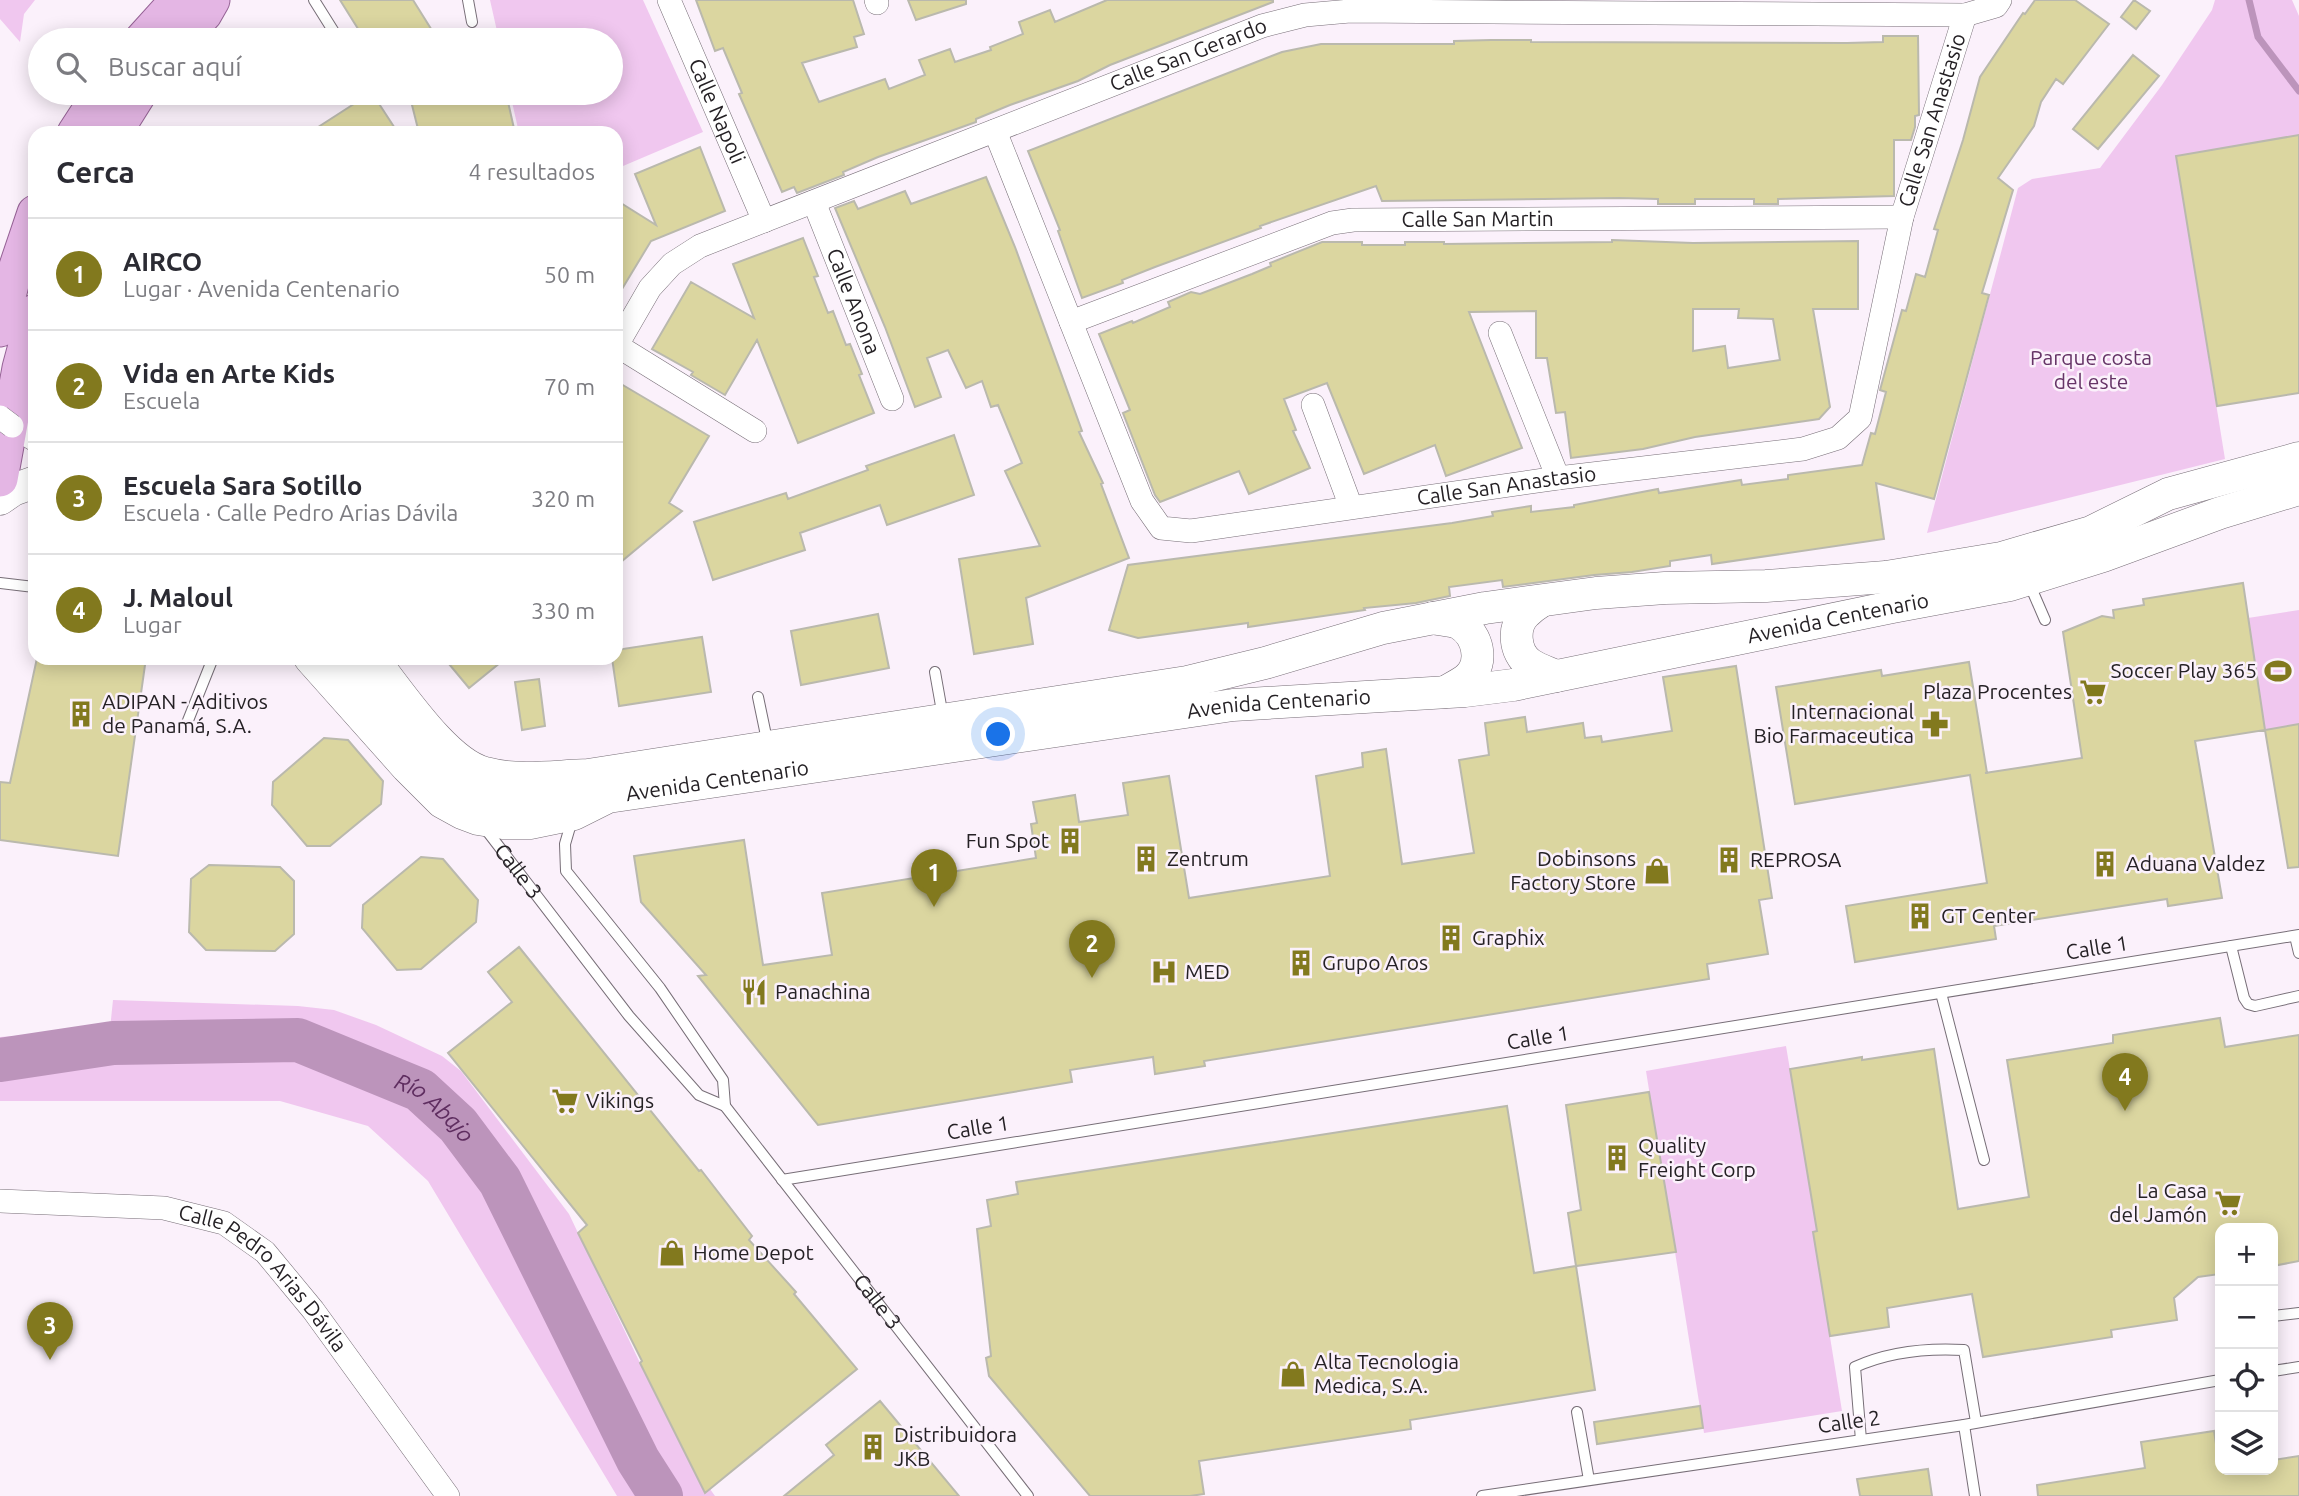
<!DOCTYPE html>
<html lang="es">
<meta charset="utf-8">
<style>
body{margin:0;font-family:Ubuntu,sans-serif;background:#f7f7f7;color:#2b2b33}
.controls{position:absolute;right:21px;bottom:21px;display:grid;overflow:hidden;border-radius:14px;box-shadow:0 4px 18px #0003}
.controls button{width:63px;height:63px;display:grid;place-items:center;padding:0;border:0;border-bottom:2px solid #e1e1e2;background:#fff;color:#2b2b33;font:35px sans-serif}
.you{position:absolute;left:999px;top:735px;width:24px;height:24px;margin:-18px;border:5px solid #fff;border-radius:50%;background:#1a73e8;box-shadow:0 0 0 10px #1a73e833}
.badge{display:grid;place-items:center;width:46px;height:46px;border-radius:50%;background:#82791e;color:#fff;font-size:23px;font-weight:700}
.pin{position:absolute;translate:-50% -58px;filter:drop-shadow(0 2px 4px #0008)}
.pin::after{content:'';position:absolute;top:37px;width:24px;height:21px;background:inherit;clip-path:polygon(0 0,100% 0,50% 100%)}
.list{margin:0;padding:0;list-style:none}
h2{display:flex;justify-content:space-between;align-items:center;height:91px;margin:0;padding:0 28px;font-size:30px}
h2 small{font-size:23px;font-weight:400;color:#7c7c81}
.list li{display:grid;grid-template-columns:46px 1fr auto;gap:21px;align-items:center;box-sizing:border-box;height:112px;padding:0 28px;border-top:2px solid #e1e1e2}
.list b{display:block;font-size:26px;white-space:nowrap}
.list p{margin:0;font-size:23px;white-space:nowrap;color:#7c7c81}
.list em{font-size:23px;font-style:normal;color:#7c7c81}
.icon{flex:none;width:38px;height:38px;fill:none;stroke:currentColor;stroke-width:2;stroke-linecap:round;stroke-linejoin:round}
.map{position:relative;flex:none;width:2299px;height:1496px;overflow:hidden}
.search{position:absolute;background:#fff;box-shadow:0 4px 18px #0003;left:28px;top:28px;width:595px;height:77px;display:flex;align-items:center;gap:18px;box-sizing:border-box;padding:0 24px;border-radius:38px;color:#7c7c81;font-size:26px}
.panel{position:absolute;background:#fff;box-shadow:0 4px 18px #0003;left:28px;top:126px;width:595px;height:539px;border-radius:21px}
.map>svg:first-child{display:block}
</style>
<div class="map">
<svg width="2299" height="1496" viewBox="0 0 2299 1496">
<rect width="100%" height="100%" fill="#fbf1fb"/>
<!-- green -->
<path fill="#f0c7ef" d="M0,0H35L24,14L20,42L0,19Z
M490,0H643L703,132L616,169V133H519L510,93H611V40H499Z
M2215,0H2292L2299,16V135L2176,156L2225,459L1927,533L2018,188L2032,179L2100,168L2162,85L2212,10Z
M2299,610V724L2265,730L2248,618Z
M113,1000L298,1006L334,1010L376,1025L442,1056L461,1071L569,1214L640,1363L704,1491L710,1489L715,1496H617L428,1181L368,1126L280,1101H0V1037L110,1029Z
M1786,1046L1817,1231L1813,1232L1842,1411L1704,1433L1646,1071Z"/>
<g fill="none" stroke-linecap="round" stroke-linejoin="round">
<!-- stream -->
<path stroke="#bc94bb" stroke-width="7" d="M2249,0L2258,37L2299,91"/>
<!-- river -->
<path stroke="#bc94bb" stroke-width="44" id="s1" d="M0,1060L113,1043L298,1040L420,1090L458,1125L500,1181L638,1460L661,1496"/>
</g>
<!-- building -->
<path fill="#dbd6a0" stroke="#bab9ad" stroke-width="2" fill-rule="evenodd" d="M340,0H413L438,40H365Z
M696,0H853L864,34L854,37L857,47L802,63L819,102L885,79L889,89L925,75L919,60L950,49L955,62L991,50L990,47L1023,34L1019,22L1050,10L1055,22L1107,0H1273V2L1110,65L1078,81L1010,105L976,119V122L878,157L843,172L844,175L797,193L794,187L782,192L739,94L742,93L723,48L715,51Z
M908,0H966V4L916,20Z
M2035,0H2075L2109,24L2063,84L2056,79L2041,102L2034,126L1998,178L2013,190L1982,293L1989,295L1934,499L1876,483L1884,539L1712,564L1711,555L1670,561V566L1632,572L1594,575L1503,587L1502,580L1449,587L1450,596L1416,603L1364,608L1365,610L1248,627V623L1138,638L1109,630L1128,565L1452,523L1493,516L1492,512L1531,506V512L1574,507V505L1658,489L1659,493L1741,480L1742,485L1788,479V475L1862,465L1871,433L1875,434L1886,392L1880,390L1902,310L1906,311L1916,274L1925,277L1938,230L1934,229L1963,140L1980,77L2023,13L2025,14Z
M2134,0L2150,11L2136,29L2121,17Z
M1883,36H1918L1919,115L1915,116V127L1911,140H1894V196L1778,199V204H1754V199H1695V204H1658V199L1619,198L1382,201L1376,186L1260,226L1261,228L1155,267L1122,280L1123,283L1082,298L1058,231L1060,230L1028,151L1282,52L1321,44H1454V41L1491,40H1531V42L1847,43L1883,42Z
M2133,55L2159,76L2098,149L2073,129Z
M372,93L398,133H309L371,93Z
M409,93H506L515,133H419Z
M2299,135V393L2217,406L2176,156Z
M700,147L725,211L651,241L616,299V200L656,225L635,174Z
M986,177L1015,247L1082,431L1079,432L1103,483L1101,484L1129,558L1026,598L1033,644L974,654L959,559L1040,546L1005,471L1022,463L998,405L991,407L982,381L966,388L948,350L927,358L941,397L915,407L885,327L835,208L854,201L858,209L905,191L911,204Z
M803,238L818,276L814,277L828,313L833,311L846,345L850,344L862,374L859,375L874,413L798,443L757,340L725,395L691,375L693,372L652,349L691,282L754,318L733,264Z
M1612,240L1693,243L1858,241V309H1813L1830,407L1819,419L1695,437L1643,449L1571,458L1565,412L1556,413L1547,358H1536V311L1469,312L1522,448L1446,476L1435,445L1364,474L1327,383L1284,399L1296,430L1293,431L1310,468L1249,494L1239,471L1160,502L1155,495L1123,413L1130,410L1099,334L1132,321L1133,323L1170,307L1168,302L1191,292L1200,294L1252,274L1271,266L1270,263L1322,242H1362V245H1405V242H1444V244L1612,242ZM1693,309H1739L1738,318L1773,319L1780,360L1728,368L1725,346L1693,351Z
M616,381L709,436L669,503L682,511L616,566Z
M954,435L974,495L887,525L880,505L800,533L805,550L713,580L694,522L786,493L788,499L868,470L866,466Z
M2243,583L2265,730L2195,741L2222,898L2168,906L2167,899L1994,926L1996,939L1855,962L1846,906L1987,883L1970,775L1795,804L1776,687L1881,670L1882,676L1969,662L1987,773H1985L2082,758L2063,632L2102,616L2114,618L2113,610L2144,605L2143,599Z
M878,614L889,668L801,685L791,631Z
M702,637L711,692L619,706L612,658H616V650Z
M37,658H146L118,856L0,840V782L10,783Z
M444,658H506L469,688Z
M1736,666L1772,898L1759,900L1768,954L1707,964L1709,979L1204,1061L1205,1066L1155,1074L1153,1057L1070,1070L1072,1082L818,1125L698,976L706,975L641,902L634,856L744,840L763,965L832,955L822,893L1036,858L1031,824L1037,823L1033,802L1075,795L1079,822L1128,815L1123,783L1169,776L1189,898L1330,876L1316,776L1363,767L1362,753L1386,749L1402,864L1474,853L1459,760L1489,755L1485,723L1525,717L1527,732L1583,723L1585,738L1601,736L1602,742L1672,731L1663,677Z
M539,679L545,726L522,730L515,682Z
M2299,724V867L2288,868L2265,730Z
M324,738L348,740L383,781L381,804L330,846H307L272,805L273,782Z
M421,857L443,859L478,900L476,922L421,969L397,970L362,928L363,905Z
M209,865L280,867L294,881V934L275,951L206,950L189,932L191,879Z
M519,947L699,1171L701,1170L752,1236L749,1240L796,1292L794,1294L857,1369L705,1493L640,1363L642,1361L578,1233L587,1225L448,1053L512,1002L488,972Z
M2220,1018L2225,1047L2299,1035V1261L2273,1266V1228H2220V1274L2198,1277L2174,1298L2177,1320L2111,1330L2112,1337L1983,1357L1972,1294L1887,1308L1889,1327L1830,1336L1813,1232L1817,1231L1790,1069L1862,1057V1060L1934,1049L1958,1209L2029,1197L2007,1060L2113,1043V1035Z
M1649,1092L1676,1252L1576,1266L1568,1213L1581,1210L1566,1105Z
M1507,1106L1534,1273L1576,1266L1595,1390L1410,1420L1411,1429L1199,1461L1204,1494L1190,1496H1090L989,1376L986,1358L991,1356L977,1229L991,1226L987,1200L1018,1194L1016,1182Z
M880,1401L959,1496H784L834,1455L826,1445Z
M1700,1406L1703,1428L1597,1444L1594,1422Z
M2214,1431L2220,1470H2273V1460L2299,1456V1496H2038L2037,1485L2145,1468L2141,1442Z
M1928,1469L1932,1496H1860L1857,1479Z"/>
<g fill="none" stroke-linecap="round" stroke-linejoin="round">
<!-- lane casing -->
<g stroke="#776e77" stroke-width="12">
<g id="lane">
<path d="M314,0L339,40"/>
<path d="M468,0L472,22"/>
<path d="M0,583L34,587L35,580"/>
<path d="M2029,583L2045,620"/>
<path d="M935,672L943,717"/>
<path d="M758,697L768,745"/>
<path d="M187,723L213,658"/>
<path d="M572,820L565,844L566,871L660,988L723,1080L725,1106"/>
<path id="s2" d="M484,827L629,1016L699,1095L725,1106L1028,1496"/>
<path d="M2295,936L2299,953"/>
<path d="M2231,946L2244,998L2248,1004L2255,1006L2299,996"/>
<path d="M1941,993L1984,1160"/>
<path d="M782,1180L2299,935"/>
<path d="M2273,1316L2299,1313"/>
<path d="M2273,1371L2299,1367"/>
<path d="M1577,1412L1589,1480"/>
<path d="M1964,1425L1975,1496"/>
<path d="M1861,1440L1855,1367C1888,1352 1928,1348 1964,1350L1976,1422"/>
<path d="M1482,1496L1964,1425L2220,1380"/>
</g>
</g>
<!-- street casing -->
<g stroke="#776e77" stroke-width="24">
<g id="street">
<path id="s3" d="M669,0L764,221"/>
<path d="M876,0L877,3"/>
<path id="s4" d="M995,131L1142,501L1161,528L1191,531L1558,478L1803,449L1838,438L1860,418L1902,217L1965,15"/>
<path id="s5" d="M814,202L892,399"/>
<path id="s6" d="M1071,322L1332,223L1353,220L1902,217"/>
<path d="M1500,333L1558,478"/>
<path d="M616,345L755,431"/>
<path id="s7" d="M617,345L650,288L672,264L700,246L1262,26L1305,15L1350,11L1965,15L1996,6L2000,0"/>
<path d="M1313,405L1351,507"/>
<path d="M12,426L35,440"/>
<path d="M338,658L425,763C476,809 517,807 582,800"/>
<path id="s8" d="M0,1201L164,1208L224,1223L265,1252L313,1310L448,1496"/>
</g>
</g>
<!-- secondary casing -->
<g stroke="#776e77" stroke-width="33">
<g id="secondary">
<path d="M0,499L13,490L35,482"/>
<path d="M1540,602C1535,605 1530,609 1526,613C1512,626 1514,653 1530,664C1537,669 1547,672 1556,676"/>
<path d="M1433,618C1441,620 1453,620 1460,624C1478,635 1484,662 1469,677C1463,683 1452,688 1445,692"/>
<path id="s9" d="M310,658L407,767L442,802L462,813L478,819L503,823H530L574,814L608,797L1233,705L1465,691L1513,685L1892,607L2010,585L2103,556L2220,513L2299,489"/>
<path d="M372,658C399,691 445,763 485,773C517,782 554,776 588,775L1187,682L1265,663L1383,628L1485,608L1596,593L1665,588L1766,586L1886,577L2001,558L2091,532L2168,494L2299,458"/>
</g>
</g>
<!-- primary casing -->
<g stroke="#956295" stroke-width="37">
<path id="primary" d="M142,40L178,0
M180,40L204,14L212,0
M75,133L101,93
M114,133L139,93
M0,329L11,284L35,213
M0,479L20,368L35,312"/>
</g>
<!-- lane -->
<use href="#lane" stroke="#fff" stroke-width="10"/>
<!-- street -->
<use href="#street" stroke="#fff" stroke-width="23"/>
<!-- secondary -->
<use href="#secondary" stroke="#fff" stroke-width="32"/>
<!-- primary -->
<use href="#primary" stroke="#e4b6e4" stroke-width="35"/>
<!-- street-bridge casing -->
<g stroke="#776e77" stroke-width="24" stroke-linecap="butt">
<path id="street-bridge" d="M0,417L12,426"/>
</g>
<!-- street-bridge -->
<use href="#street-bridge" stroke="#fff" stroke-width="23"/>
</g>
<!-- icons -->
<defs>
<g id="stadium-bare" transform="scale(2.1)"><path d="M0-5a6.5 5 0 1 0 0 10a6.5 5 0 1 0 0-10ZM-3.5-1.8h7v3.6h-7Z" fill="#82791e" stroke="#fbf1fb" stroke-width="2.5" paint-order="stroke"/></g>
<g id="supermarket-bare" transform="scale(2.1)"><path d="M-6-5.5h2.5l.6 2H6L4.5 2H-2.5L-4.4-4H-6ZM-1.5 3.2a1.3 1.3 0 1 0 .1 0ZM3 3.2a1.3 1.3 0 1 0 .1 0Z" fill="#82791e" stroke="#fbf1fb" stroke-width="2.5" paint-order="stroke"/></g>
<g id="building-bare" transform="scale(2.1)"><path d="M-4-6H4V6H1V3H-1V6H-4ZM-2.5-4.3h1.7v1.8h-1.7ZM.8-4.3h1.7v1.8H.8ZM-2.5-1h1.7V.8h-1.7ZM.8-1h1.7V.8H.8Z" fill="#82791e" stroke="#fbf1fb" stroke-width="2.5" paint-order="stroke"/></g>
<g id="pharmacy-bare" transform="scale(2.1)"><path d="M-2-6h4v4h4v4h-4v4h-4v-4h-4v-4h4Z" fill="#82791e" stroke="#fbf1fb" stroke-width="2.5" paint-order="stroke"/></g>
<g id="shop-bare" transform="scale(2.1)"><path d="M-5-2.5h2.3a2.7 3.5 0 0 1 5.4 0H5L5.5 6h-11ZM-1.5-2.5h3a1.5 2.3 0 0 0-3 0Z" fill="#82791e" stroke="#fbf1fb" stroke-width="2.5" paint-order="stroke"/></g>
<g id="hospital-bare" transform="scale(2.1)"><path d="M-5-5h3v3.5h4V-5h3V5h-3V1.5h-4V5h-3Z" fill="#82791e" stroke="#fbf1fb" stroke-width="2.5" paint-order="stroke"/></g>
<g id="restaurant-bare" transform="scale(2.1)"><path d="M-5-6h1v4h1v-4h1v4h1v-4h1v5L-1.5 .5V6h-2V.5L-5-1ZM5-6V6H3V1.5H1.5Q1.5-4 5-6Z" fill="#82791e" stroke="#fbf1fb" stroke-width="2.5" paint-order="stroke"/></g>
</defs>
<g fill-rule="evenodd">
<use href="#stadium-bare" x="2278" y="671"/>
<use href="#supermarket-bare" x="2093" y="692"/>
<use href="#building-bare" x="81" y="714"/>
<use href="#pharmacy-bare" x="1935" y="724"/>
<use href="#building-bare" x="1070" y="841"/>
<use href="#building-bare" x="1146" y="859"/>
<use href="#building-bare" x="1729" y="860"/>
<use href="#building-bare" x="2105" y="864"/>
<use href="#shop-bare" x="1657" y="871"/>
<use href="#building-bare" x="1920" y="916"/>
<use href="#building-bare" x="1451" y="938"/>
<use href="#building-bare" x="1301" y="963"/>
<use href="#hospital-bare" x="1164" y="972"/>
<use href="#restaurant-bare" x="754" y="992"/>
<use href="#supermarket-bare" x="565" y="1101"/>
<use href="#building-bare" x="1617" y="1158"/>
<use href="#supermarket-bare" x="2228" y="1203"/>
<use href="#shop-bare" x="672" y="1253"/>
<use href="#shop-bare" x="1293" y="1374"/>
<use href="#building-bare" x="873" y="1447"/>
</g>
<g text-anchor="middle" stroke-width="5" stroke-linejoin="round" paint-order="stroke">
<!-- street labels -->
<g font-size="21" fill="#252125" stroke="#fbf1fb">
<text dy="7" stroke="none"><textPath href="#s7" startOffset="656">Calle San Gerardo</textPath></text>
<text dy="7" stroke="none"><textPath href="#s3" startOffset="121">Calle Napoli</textPath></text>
<text dy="7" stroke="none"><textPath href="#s4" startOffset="1452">Calle San Anastasio</textPath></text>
<text dy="7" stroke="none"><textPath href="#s6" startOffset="425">Calle San Martin</textPath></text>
<text dy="7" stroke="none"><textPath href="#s5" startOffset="107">Calle Anona</textPath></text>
<text dy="7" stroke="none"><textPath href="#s4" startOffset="780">Calle San Anastasio</textPath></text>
<text dy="7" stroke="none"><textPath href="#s9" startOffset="1615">Avenida Centenario</textPath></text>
<text dy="7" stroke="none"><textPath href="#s9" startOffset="1048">Avenida Centenario</textPath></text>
<text dy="7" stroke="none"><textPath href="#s9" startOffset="481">Avenida Centenario</textPath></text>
<text dy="7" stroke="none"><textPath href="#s2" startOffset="56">Calle 3</textPath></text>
<text transform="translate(2097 948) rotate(-9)" y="7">Calle 1</text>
<text transform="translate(1538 1038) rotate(-9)" y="7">Calle 1</text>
<text transform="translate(978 1128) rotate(-9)" y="7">Calle 1</text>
<text dy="7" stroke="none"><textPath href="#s8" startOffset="290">Calle Pedro Arias Dávila</textPath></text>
<text dy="7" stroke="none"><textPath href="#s2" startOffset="620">Calle 3</textPath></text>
<text transform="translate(1849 1422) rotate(-8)" y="7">Calle 2</text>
</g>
<!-- park labels -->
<g font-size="21" fill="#663467" stroke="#fbf1fb">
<text x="2091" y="365">Parque costa<tspan x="2091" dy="24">del este</tspan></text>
</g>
<!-- poi labels -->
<g font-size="21" fill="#252125" stroke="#fbf1fb" text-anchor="start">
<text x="2257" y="678" text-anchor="end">Soccer Play 365</text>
<text x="2072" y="699" text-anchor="end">Plaza Procentes</text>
<text x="102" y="709">ADIPAN - Aditivos<tspan x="102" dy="24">de Panamá, S.A.</tspan></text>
<text x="1914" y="719" text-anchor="end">Internacional<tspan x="1914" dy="24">Bio Farmaceutica</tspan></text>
<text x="1049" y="848" text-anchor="end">Fun Spot</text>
<text x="1167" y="866">Zentrum</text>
<text x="1636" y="866" text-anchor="end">Dobinsons<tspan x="1636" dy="24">Factory Store</tspan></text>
<text x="1750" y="867">REPROSA</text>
<text x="2126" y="871">Aduana Valdez</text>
<text x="1941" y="923">GT Center</text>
<text x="1472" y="945">Graphix</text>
<text x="1322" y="970">Grupo Aros</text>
<text x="1185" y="979">MED</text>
<text x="775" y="999">Panachina</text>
<text x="586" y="1108">Vikings</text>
<text x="1638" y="1153">Quality<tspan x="1638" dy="24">Freight Corp</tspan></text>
<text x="2207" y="1198" text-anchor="end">La Casa<tspan x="2207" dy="24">del Jamón</tspan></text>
<text x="693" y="1260">Home Depot</text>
<text x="1314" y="1369">Alta Tecnologia<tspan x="1314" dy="24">Medica, S.A.</tspan></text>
<text x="894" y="1442">Distribuidora<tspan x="894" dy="24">JKB</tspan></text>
</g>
<!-- water labels -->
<g font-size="23" font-style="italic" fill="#5f2e60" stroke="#fbf1fb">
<text dy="8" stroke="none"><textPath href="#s1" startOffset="453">Río Abajo</textPath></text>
</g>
</g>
</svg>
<div class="controls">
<button>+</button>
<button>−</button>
<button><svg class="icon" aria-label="locate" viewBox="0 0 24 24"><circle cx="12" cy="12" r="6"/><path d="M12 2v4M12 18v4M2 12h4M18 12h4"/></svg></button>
<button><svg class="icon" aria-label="layers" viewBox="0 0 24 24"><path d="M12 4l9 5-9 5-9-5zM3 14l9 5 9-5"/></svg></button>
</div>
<div class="you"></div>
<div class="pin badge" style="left:934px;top:907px">1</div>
<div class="pin badge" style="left:1092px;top:978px">2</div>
<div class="pin badge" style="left:50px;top:1360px">3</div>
<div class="pin badge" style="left:2125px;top:1111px">4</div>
<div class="search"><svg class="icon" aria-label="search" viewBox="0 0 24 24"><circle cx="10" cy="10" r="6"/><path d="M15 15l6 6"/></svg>Buscar aquí</div>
<section class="panel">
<h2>Cerca<small>4 resultados</small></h2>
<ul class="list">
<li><span class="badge">1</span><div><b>AIRCO</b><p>Lugar · Avenida Centenario</p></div><em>50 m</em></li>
<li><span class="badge">2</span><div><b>Vida en Arte Kids</b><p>Escuela</p></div><em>70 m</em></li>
<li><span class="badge">3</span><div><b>Escuela Sara Sotillo</b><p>Escuela · Calle Pedro Arias Dávila</p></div><em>320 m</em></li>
<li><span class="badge">4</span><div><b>J. Maloul</b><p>Lugar</p></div><em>330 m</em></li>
</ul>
</section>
</div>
